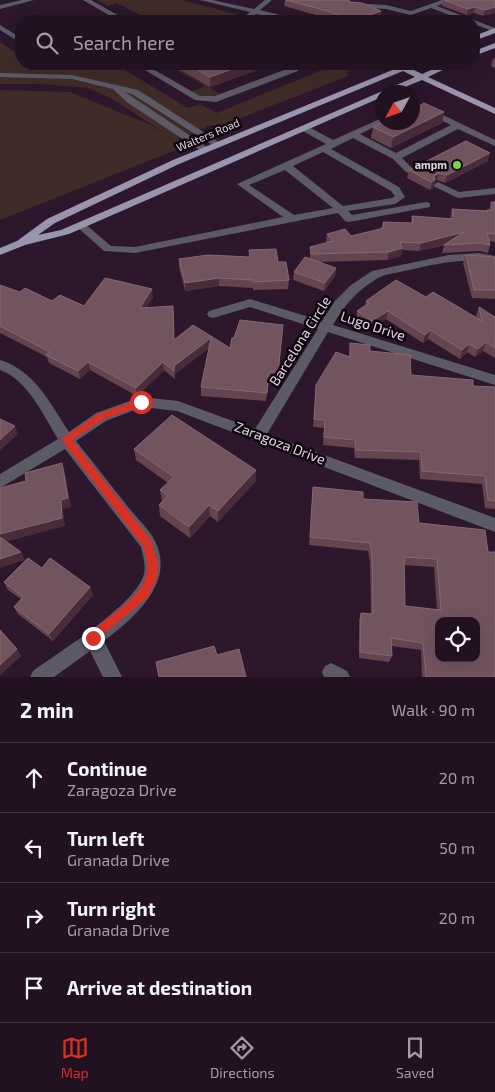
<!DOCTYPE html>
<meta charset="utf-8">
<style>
body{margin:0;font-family:"Exo 2",sans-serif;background:#2d1f2e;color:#f1f3f6}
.controls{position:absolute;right:15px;bottom:15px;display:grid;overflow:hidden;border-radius:10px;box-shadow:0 5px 20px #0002}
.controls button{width:45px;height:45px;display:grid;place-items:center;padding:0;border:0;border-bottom:1px solid #3e313f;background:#211121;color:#f1f3f6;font:25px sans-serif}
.compass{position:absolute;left:375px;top:85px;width:45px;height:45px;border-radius:50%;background:#211121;box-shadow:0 5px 20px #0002;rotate:230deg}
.stop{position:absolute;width:15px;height:15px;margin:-11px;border:4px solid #d93025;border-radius:50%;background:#fff}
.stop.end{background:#d93025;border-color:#fff;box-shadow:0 1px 5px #0008}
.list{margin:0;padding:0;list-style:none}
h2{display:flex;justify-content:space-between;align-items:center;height:65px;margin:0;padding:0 20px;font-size:21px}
h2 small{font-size:16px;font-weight:400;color:#a29da5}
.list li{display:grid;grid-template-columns:32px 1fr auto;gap:15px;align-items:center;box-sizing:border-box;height:70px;padding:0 20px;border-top:1px solid #3e313f}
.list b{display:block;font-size:19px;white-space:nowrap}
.list p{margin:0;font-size:16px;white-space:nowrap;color:#a29da5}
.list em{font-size:16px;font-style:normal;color:#a29da5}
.icon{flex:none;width:28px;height:28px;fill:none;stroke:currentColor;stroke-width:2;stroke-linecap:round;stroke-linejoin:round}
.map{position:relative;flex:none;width:495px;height:677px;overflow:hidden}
.search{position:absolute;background:#211121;box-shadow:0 5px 20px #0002;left:15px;right:15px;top:15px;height:55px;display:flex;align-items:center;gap:12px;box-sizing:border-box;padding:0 18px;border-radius:20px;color:#a29da5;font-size:19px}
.sheet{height:345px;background:#211121}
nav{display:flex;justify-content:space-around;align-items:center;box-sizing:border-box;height:70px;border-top:1px solid #3e313f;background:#211121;font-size:14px;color:#a29da5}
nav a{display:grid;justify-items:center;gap:2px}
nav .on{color:#d93025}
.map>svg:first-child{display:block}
</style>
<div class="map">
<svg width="495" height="677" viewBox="0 0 495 677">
<rect width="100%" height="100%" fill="#2c172c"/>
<!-- green -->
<path fill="#3f2c28" d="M97,0H182L262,21H152L117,3L108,6Z
M0,42L21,56V64H115L188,108L200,104L217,113L324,69L313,64H347L348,76L223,125L206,126L207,127L178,139L184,147L0,220V90L70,92L151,125L166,134L114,100L88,88L40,84H0Z
M166,64H175L223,96L198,98L189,93L205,86Z"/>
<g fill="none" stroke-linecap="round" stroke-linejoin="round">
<!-- minor -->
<path fill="#5c5a66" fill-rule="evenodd" d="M22,0H34L0,9V5Z
M83,0H91L128,21H119Z
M200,0H212L254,9L265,0H272L260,10L304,21H291L256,14L247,21H240L250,12Z
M442,0H451L437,6L495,28V32L474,24V21H465L431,8L411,15L386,9L353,7L350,5L353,3L386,5L411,11Z
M0,25L21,38V43L0,30Z
M135,64H144L200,96H215L292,67L294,64H302L298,71L216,102L195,100Z
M377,64H392L407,68L403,70Z
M0,73L72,75L138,90L222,144L220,146H214L132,94L125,92L207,147V151H201L128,103L113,89L72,79L0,77Z
M416,102L495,140V146L458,129L402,158L414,170L409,173L406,172L393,159L353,138L331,149L399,187L405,197L395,204L348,211L352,215L426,202L430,203V207L349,222L345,221L338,213L135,253L104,251L75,225L80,222L84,223L111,246L135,247L283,217L237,184L326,144L301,130V126H307L333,140L382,118L384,122L360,134L396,153L451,125L415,108H412V103ZM323,152L391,191L395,196L392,198L343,206L293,166ZM285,170L333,208L294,215L249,185Z
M438,182L459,192L495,188V194L458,198L435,187L433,185Z
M479,253L495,256V264C464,256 434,265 404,271C396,273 385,274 378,278C358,290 344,305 333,325L495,375V385L328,332L267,434L495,518V532L177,411L142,407L106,421L76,441C94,463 111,486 129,508C137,518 149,529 155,541C176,583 134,618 104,641L122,677H103L90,651L54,677H30L33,671C59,652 136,605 144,574C146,565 143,556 141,547L65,449L0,488V474L58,439C43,415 28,380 0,370V360C35,371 50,403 69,432L96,413L141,397L178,401L255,429L318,329L250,307L213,318L209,317L207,314L209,311L250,299L322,321L335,301L351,285L372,271L449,255Z
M331,663L347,671L350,677H324L322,672L325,666Z"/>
<!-- major -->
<path fill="#9995ae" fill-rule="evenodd" d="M495,28V33L474,41V36Z
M495,43V48L474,56V51Z
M407,64H417L410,68L422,74L445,64H455L428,77L495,108V114L422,80L393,92H382V97L69,234L25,245L0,255V248L17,241L47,219L173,160ZM403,71L415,77L61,230L38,235L55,223L179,164Z"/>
</g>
<!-- wall -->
<path fill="#64454f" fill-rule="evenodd" d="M285,0H348L351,2L381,11L380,17L369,21H335L330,19L284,6Z
M443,0H495L483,16L474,13L467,15L442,6Z
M495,58V68L491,66L493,59Z
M172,64H274L210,87L172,65Z
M422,104L444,112L442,123L391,148L371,138L373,127L412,122L421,110Z
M488,161L445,183L437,180L435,182L433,188L430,190L407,178L409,170Z
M491,202H495V242L489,241L490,245L488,253L479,251L442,253L444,245H445L419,251L402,250L401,256L387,260L318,262L336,268L335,276L324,291L293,280L294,272L310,259V247L327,243L326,242L327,234L351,236L381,229L383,222L411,223L412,216L450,219L452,209L487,211V210H489Z
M249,250L278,262L289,280L288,289L253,290V288L219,286L185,291L179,267V259L249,257Z
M466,255L495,260V299L472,298L463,263Z
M0,285L20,292L52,301L84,306L153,297L146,308L174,314V339L230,348L234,338L283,325L278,381L269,380L266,401L201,396V387L209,348L175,374V379L164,370L137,396L90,370L80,379L49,363L47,357L10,338L0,333Z
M426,297L477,318L476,316L479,307L495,317V358L483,351L475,357L467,352L460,359L428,339L423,343L386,319L371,329L356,319L357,311L365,306L366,301Z
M350,343L370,351L411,375L473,386L495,387V509L485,508L482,484L420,479L419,460L355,458L354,448L323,445L324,428L313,427L316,385L349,357Z
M134,449L256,470V481L218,522L210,516L190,538L160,516L159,505L162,501L160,490L168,483L136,460Z
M313,487L363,499L419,523L495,677H422L421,650L392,646V656L389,662L359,658V620L361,613L371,614L370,562L368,551L309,545ZM404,565L434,567L437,610L405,606Z
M42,568L90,587L93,595L53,641L18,614L14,607L21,599L8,590L4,582Z"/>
<!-- shaded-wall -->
<path fill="#482c3a" d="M475,7L474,13L467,15L468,9Z
M495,7V13L483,16L485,10Z
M381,11L380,17L369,21H351Z
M247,64H274L210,87V77Z
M444,112L442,123L391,148L393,137Z
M490,153L488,161L445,183L447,175Z
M439,173L437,180L435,182L433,188L430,190L434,176Z
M464,232L462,240L419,251L421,243Z
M402,248L401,256L387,260L389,252Z
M336,268L335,276L324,291L325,283Z
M219,278V286L185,291V283Z
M152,289L153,297L141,316L140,308Z
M388,311L386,319L371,329L372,321Z
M430,330L428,339L423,343L425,335Z
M211,338V346L175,374V379L174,366Z
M486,342L483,351L475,357L478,349Z
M469,344L467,352L460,359L462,350Z
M88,362L90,370L80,379L78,371Z
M163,362L164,370L137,396L136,388Z
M15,426L18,434L0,451V440Z
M62,463L65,472L71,507L63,509L65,526L1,543L0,534L61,500Z
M256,470V481L218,522V511Z
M209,505L210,516L190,538L189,527Z
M21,552L25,560L0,568V559Z
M90,587L93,595L53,641L49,634Z
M17,649L21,656L0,676V665Z"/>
<!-- building -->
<path fill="#72545f" stroke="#846873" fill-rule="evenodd" d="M286,0H348L351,2L362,3L381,11L351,21L331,12Z
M444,0H495V7L485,10L475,7L468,9Z
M187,64H247L210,77Z
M424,103L444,112L393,137L373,127L383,122H412V109L421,110L422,104Z
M466,141L490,153L447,175L439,173L434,176L435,180L431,182L409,170Z
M491,202H495V234L487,233L490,245L481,243L444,245L464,232L421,243L400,242L402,248L389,252L311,254L310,247L333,241L327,234L345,229L351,236L384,228L383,222L413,223L412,216L454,219L452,209L488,211L487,210H493Z
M276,249L278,262H286L289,280L253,282V280L219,278L185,283L179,259L208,255L250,257L249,250Z
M466,255L494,257L495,260V290H474Z
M305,257L336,268L325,283L294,272Z
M105,278L152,289L140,308L173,306L174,340L193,325L230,348L232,338H234L240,320L283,325L278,372H269L267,393L201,387L211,338L174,366V371L163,362L136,388L88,362L78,371L46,355L50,352L0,326V285L20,292L25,288L52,301L60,295L84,306Z
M396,280L426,297L433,292L482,321L479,307L495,317V348L486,342L478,349L469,344L462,350L430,330L425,335L388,311L372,321L357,311L369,303L366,301Z
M350,343L370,345V351L410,355L411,375L473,380V386L495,387V501L488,500L485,476L422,471L421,452L356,450L355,440L324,437L325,420L314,419L316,385L336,352L350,357Z
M172,415L256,470L218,511L209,505L189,527L159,505L168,496L160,490L174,477L134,449Z
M0,419L15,426L0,440Z
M62,463L68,498L61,500L62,518L0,534V488L26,481L25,473Z
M313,487L363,492V499L417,502L419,523L485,530L488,552H495V677H426L423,643L391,638L392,656L360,652L361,613L373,614L372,555L370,543L310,537ZM404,557L437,559L441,610L405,606ZM439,621H476V658H439Z
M0,537L21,552L0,559Z
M28,558L42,568L50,558L90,587L49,634L14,607L23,597L4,582Z
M0,630L17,649L0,665Z
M214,646L217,655L239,649L246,677H159L156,662Z"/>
<!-- route -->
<path fill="#d93025" d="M141,399L145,402L144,405L104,419L72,440L151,540L158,562L157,577L148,597L93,643L89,642L87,638L89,633C105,620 142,596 146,576C149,566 146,556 143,546L61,439L98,414Z"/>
<!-- markers -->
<circle fill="#85cf4d" stroke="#0f060f" stroke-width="2" cx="457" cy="165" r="5"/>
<g text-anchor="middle" stroke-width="5" stroke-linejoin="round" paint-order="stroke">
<!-- far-street labels -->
<g font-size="11" fill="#e2d3e1" stroke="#0f060f">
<text transform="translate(208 135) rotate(-23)" y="4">Walters Road</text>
</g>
<!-- far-poi labels -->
<g font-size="11" font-weight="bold" fill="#e2d3e1" stroke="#0f060f" text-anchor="end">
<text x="447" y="169">ampm</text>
</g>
<!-- street labels -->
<g font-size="14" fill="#e2d3e1" stroke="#0f060f">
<text transform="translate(373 326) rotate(18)" y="5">Lugo Drive</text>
<text transform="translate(300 341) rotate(-58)" y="5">Barcelona Circle</text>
<text transform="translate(280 443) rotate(21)" y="5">Zaragoza Drive</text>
</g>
</g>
</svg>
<div class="controls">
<button><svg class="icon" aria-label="locate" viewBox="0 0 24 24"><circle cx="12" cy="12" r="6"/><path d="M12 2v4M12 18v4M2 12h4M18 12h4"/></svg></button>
</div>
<svg class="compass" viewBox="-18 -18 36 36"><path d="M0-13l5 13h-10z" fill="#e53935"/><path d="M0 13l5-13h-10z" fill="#a29da5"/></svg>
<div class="stop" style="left:141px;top:402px"></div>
<div class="stop end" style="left:93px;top:638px"></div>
<div class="search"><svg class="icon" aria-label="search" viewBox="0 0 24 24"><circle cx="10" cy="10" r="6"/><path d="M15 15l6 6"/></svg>Search here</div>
</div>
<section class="sheet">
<h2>2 min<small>Walk · 90 m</small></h2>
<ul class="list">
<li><svg class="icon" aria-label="ahead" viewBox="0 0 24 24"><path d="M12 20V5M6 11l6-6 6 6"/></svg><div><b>Continue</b><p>Zaragoza Drive</p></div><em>20 m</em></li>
<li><svg class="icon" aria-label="left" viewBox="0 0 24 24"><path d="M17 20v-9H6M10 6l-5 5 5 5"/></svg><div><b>Turn left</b><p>Granada Drive</p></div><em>50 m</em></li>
<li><svg class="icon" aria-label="right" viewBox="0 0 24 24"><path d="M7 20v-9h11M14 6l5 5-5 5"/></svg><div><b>Turn right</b><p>Granada Drive</p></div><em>20 m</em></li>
<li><svg class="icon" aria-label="arrive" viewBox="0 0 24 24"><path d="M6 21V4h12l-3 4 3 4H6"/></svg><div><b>Arrive at destination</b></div></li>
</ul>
</section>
<nav>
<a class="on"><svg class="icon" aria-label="map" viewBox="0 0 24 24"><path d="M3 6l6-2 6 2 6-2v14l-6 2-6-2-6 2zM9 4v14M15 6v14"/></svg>Map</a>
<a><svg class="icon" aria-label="directions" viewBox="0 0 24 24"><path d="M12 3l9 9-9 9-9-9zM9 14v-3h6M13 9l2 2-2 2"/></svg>Directions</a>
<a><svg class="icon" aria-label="saved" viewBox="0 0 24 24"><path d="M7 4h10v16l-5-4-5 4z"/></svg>Saved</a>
</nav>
